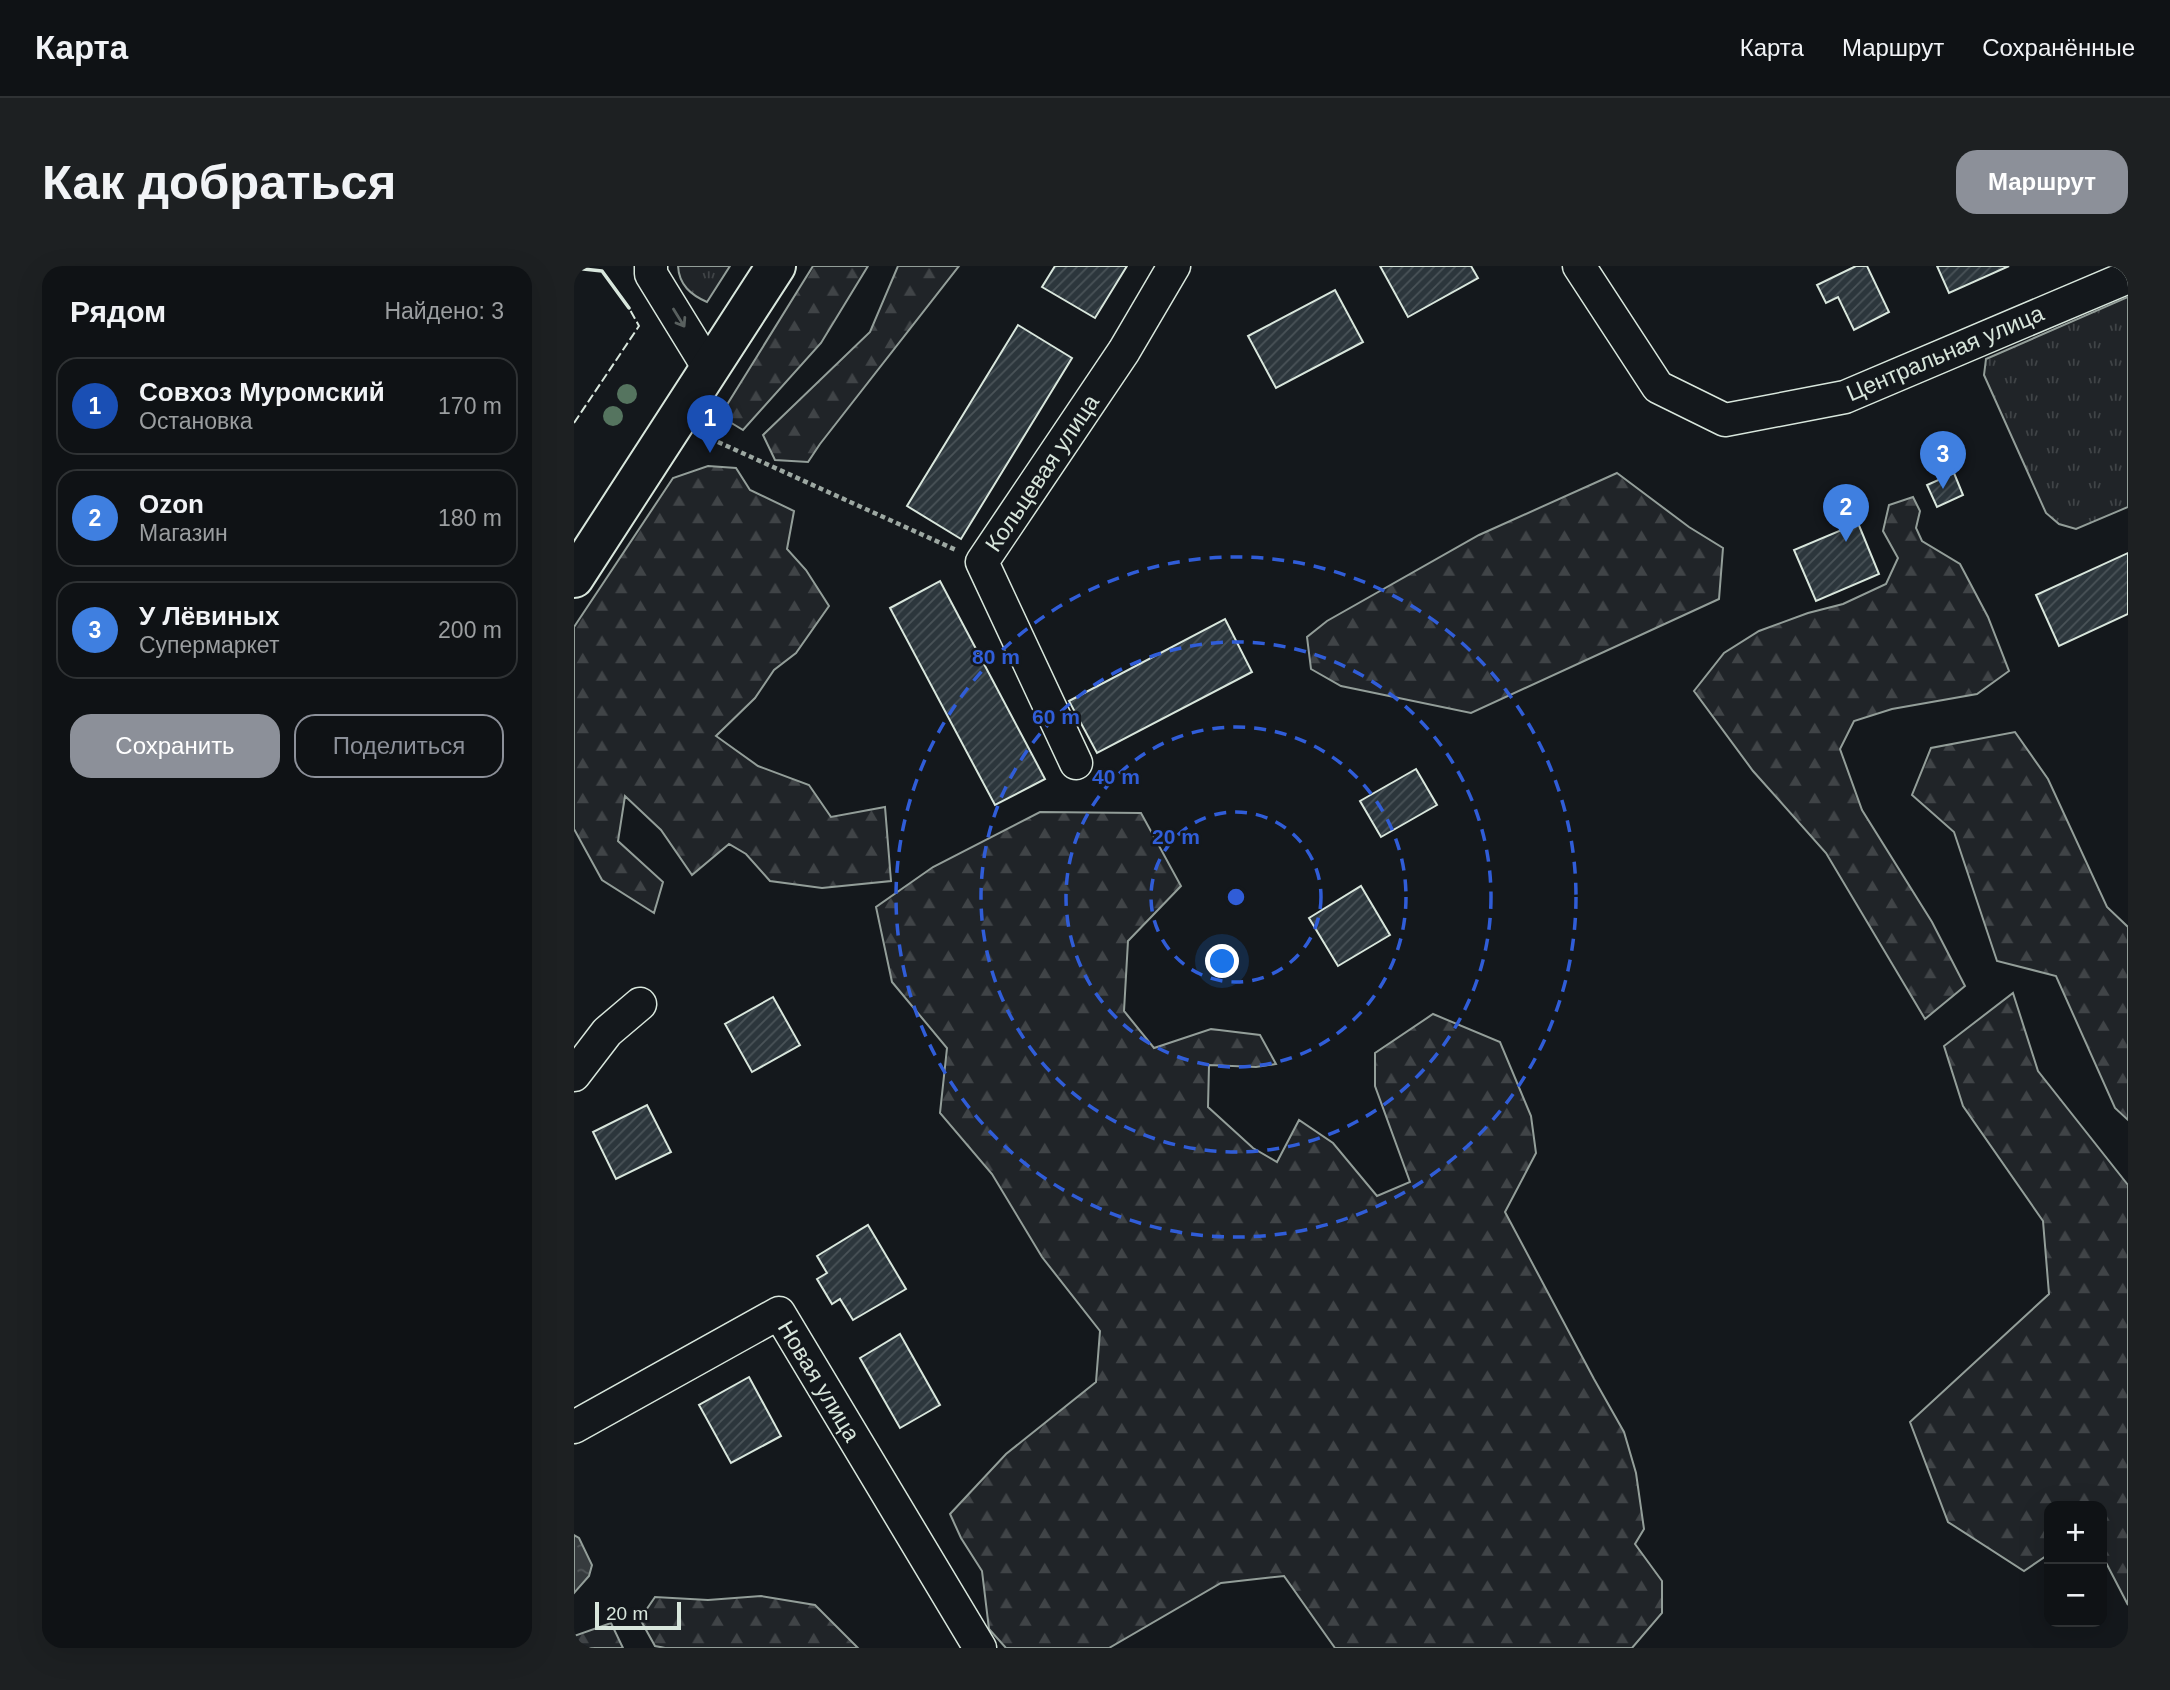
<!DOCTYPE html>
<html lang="ru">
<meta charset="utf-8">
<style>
body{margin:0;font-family:Arial,sans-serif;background:#1d2022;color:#f1f3f6}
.controls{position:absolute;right:21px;bottom:21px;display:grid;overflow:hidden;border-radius:14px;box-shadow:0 7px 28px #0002}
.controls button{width:63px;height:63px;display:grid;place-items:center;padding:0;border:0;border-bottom:2px solid #2f3234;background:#0f1215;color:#f1f3f6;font:35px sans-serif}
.scale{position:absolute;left:21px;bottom:18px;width:86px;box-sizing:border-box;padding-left:7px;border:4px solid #d8e6dc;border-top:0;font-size:19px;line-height:24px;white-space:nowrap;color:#d8e6dc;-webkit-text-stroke:5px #14181c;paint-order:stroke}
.you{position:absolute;left:649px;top:696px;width:24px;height:24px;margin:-18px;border:5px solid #fff;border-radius:50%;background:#1a73e8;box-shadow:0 0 0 10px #1a73e833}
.badge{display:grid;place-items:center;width:46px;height:46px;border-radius:50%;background:#8c9099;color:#fff;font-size:23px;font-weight:700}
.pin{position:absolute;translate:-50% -58px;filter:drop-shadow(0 2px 4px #0008)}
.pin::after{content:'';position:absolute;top:37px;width:24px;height:21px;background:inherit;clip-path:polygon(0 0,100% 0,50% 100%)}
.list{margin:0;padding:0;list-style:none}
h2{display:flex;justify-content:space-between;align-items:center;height:91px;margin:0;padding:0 28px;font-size:30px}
h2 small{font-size:23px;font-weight:400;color:#9b9ea0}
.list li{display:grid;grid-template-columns:46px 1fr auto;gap:21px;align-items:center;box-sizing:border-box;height:98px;margin:0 14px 14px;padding:0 14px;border:2px solid #2f3234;border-radius:21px}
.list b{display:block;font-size:26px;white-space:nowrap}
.list p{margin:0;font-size:23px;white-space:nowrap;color:#9b9ea0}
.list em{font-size:23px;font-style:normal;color:#9b9ea0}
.actions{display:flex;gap:14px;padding:21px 28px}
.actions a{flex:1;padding:16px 0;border:2px solid #8c9099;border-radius:21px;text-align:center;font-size:24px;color:#8c9099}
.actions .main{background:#8c9099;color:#fff}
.map{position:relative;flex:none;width:1554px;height:1382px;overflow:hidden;border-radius:21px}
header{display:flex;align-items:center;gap:42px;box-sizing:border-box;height:98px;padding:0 35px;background:#0f1215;border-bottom:2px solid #2f3234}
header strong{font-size:33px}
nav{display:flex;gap:38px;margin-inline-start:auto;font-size:24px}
.intro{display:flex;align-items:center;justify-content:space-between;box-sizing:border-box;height:168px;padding:0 42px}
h1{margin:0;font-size:49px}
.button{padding:18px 32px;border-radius:21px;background:#8c9099;color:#fff;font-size:24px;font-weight:700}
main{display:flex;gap:42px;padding:0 42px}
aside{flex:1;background:#0f1215;border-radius:21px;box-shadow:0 7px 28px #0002}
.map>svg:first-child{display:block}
</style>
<header>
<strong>Карта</strong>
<nav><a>Карта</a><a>Маршрут</a><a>Сохранённые</a></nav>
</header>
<div class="intro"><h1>Как добраться</h1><a class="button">Маршрут</a></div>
<main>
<aside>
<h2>Рядом<small>Найдено: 3</small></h2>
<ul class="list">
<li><span class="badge" style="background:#1a4fb4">1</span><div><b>Совхоз Муромский</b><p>Остановка</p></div><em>170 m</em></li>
<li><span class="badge" style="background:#3f7fe0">2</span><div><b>Ozon</b><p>Магазин</p></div><em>180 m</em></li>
<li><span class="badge" style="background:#3f7fe0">3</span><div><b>У Лёвиных</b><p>Супермаркет</p></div><em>200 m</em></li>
</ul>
<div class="actions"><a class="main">Сохранить</a><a>Поделиться</a></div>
</aside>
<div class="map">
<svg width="1554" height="1382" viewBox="0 0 1554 1382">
<defs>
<pattern id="grass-tufts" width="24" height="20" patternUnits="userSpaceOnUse" patternTransform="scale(1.75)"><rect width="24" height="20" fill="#202428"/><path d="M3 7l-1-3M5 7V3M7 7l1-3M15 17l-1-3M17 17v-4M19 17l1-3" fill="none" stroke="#404447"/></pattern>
<pattern id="forest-firs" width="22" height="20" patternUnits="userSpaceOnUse" patternTransform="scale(1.75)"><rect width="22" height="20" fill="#202428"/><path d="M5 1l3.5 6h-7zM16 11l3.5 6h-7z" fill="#404447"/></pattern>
<pattern id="water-ripples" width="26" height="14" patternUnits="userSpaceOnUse" patternTransform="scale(1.75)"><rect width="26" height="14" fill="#363b3e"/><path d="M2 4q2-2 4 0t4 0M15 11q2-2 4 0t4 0" fill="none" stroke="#525759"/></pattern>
<pattern id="building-hatch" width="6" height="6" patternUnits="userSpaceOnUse" patternTransform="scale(1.75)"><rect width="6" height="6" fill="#2c363c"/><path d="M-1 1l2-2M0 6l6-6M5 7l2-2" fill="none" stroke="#4a5358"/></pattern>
</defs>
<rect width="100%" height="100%" fill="#14181c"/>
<!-- grass -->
<path fill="url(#grass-tufts)" stroke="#939e99" stroke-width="2" d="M104,0H156L133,36C117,29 105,19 104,0Z
M1554,31V241L1502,263L1485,258L1472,247L1410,109L1412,93Z"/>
<!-- forest -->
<path fill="url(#forest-firs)" stroke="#939e99" stroke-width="2" d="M239,0H294L247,77L169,164L146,150Z
M324,0H385L246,178L234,196L201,194L189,169L296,66Z
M134,200L162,202L176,224L220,245L213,283L232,304L255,340L222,387L200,404L181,432L142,470L184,500L235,519L257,551L311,541L317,615L248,622L196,615L172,588L155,578L118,609L87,564L51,530L44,575L89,616L80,647L28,614L0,563V361L99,212Z
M1043,207L1115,261L1149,282L1145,333L897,447L767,420L737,403L733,371L753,355L905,269Z
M1339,231L1346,245L1342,262L1348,275L1386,298L1414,351L1435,405L1403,428L1318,443L1280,455L1266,483L1288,544L1358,656L1391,720L1351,753L1252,587L1179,505L1120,425L1150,387L1185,365L1234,347L1269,338L1312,318L1324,292L1309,265L1315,239Z
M1441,466L1474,513L1533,641L1554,661V854L1541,842L1482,710L1423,695L1380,566L1338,529L1357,482Z
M466,546L567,547L607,620L554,675L550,745L580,782L637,763L686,769L702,798L682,801L635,799L634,841L679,882L703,896L725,854L759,877L803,930L836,916L801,820V787L859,748L926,776L957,850L962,887L931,946L1020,1113L1050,1166L1062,1207L1070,1263L1061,1278L1088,1315V1347L1058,1382H761L710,1310L647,1317L535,1382H432L415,1363L408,1305L387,1272L376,1248L432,1188L522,1116L526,1065L468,991L418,908L366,847L373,782L318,716L302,641L359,601Z
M1439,727L1464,805L1554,919V1339L1528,1289V1240H1475V1288L1450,1305L1374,1256L1336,1156L1475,1028L1469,955L1389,840L1370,780Z
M187,1330L241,1339L284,1382H91L81,1380L66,1353L81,1331L134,1334Z
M37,1357L49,1382H0V1370Z"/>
<!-- water -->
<path fill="url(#water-ripples)" stroke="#939e99" stroke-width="2" d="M0,1269L5,1272L18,1299L15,1310L0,1327Z"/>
<!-- building -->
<path fill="url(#building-hatch)" stroke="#d8e6dc" stroke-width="2" d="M481,0H553L521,52L468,21Z
M806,0H897L904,12L834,51Z
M1282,0H1293L1315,46L1280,64L1264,31L1252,37L1243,19Z
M1363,0H1435L1375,27Z
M761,24L789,76L702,122L674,70Z
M444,59L498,92L387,273L333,240Z
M1380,207L1389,229L1363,241L1353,219Z
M1284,257L1305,308L1242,335L1220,284Z
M1554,287V348L1485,380L1462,329Z
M366,315L471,513L421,539L316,342Z
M651,353L678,406L523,487L495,435Z
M842,503L863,539L807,571L786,535Z
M787,620L816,669L764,700L735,652Z
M199,731L226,779L178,806L151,758Z
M73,839L97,886L42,913L19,866Z
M294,959L332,1023L279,1054L266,1033L258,1038L243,1013L253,1007L243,990Z
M326,1068L366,1139L326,1162L286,1092Z
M175,1111L207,1170L157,1197L125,1139Z"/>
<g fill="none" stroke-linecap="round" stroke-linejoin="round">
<!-- minor casing -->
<g stroke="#d8e6dc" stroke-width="35">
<path id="minor" d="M77,0V8L136,104
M1005,0L1084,121L1151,154L1271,131L1554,11
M502,497L408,296L550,85L600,0
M0,809L33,766L66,738
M0,1161L205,1047L406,1382"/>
</g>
<!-- major casing -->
<g stroke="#d8e6dc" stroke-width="42">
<path id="major" d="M0,312L202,0"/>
</g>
<!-- path -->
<path stroke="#9da8a2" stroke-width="4.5" stroke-dasharray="5 3.5" stroke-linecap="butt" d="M130,175L133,171L382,284"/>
<!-- minor -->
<use href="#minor" stroke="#14181c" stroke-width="32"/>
<!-- major -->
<use href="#major" stroke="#14181c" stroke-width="38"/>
<!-- fence -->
<path stroke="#d8e6dc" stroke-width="2" stroke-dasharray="9 3.5" stroke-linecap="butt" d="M0,157L65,60L55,42"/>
<!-- wall -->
<path stroke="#d8e6dc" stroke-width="3.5" d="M0,2L28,5L55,42"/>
</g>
<!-- trees -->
<g fill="#55745f">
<circle cx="53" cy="128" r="10"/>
<circle cx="39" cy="150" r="10"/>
</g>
<!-- one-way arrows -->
<defs><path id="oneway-shaft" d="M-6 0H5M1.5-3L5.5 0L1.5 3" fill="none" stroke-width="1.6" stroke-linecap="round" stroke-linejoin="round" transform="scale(1.75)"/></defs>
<use stroke="#59605f" href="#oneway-shaft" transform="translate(105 52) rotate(58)"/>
<!-- distance rings -->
<g fill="none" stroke="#305dd8" stroke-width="3.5" stroke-dasharray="12 9">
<circle cx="662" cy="631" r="85"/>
<circle cx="662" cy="631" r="170"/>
<circle cx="662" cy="631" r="255"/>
<circle cx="662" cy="631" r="340"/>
</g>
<g text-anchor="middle" stroke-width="5" stroke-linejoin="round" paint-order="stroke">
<!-- street labels -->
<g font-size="23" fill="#d8e6dc" stroke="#14181c">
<text transform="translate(1371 87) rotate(-23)" y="8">Центральная улица</text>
<text transform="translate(468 207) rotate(-56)" y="8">Кольцевая улица</text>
<text transform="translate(245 1115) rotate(59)" y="8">Новая улица</text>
</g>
</g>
<circle cx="662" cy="631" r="10" fill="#305dd8" stroke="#14181c" stroke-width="3.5"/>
<g font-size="21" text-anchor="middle" font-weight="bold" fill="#305dd8" stroke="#14181c" stroke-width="5" stroke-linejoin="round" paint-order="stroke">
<text x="422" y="398">80 m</text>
<text x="482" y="458">60 m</text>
<text x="542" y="518">40 m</text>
<text x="602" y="578">20 m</text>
</g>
</svg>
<div class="controls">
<button>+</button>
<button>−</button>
</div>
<div class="scale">20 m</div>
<div class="you"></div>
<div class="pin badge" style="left:136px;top:187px;background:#1a4fb4">1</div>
<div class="pin badge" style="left:1272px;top:276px;background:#3f7fe0">2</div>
<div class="pin badge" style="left:1369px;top:223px;background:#3f7fe0">3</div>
</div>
</main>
